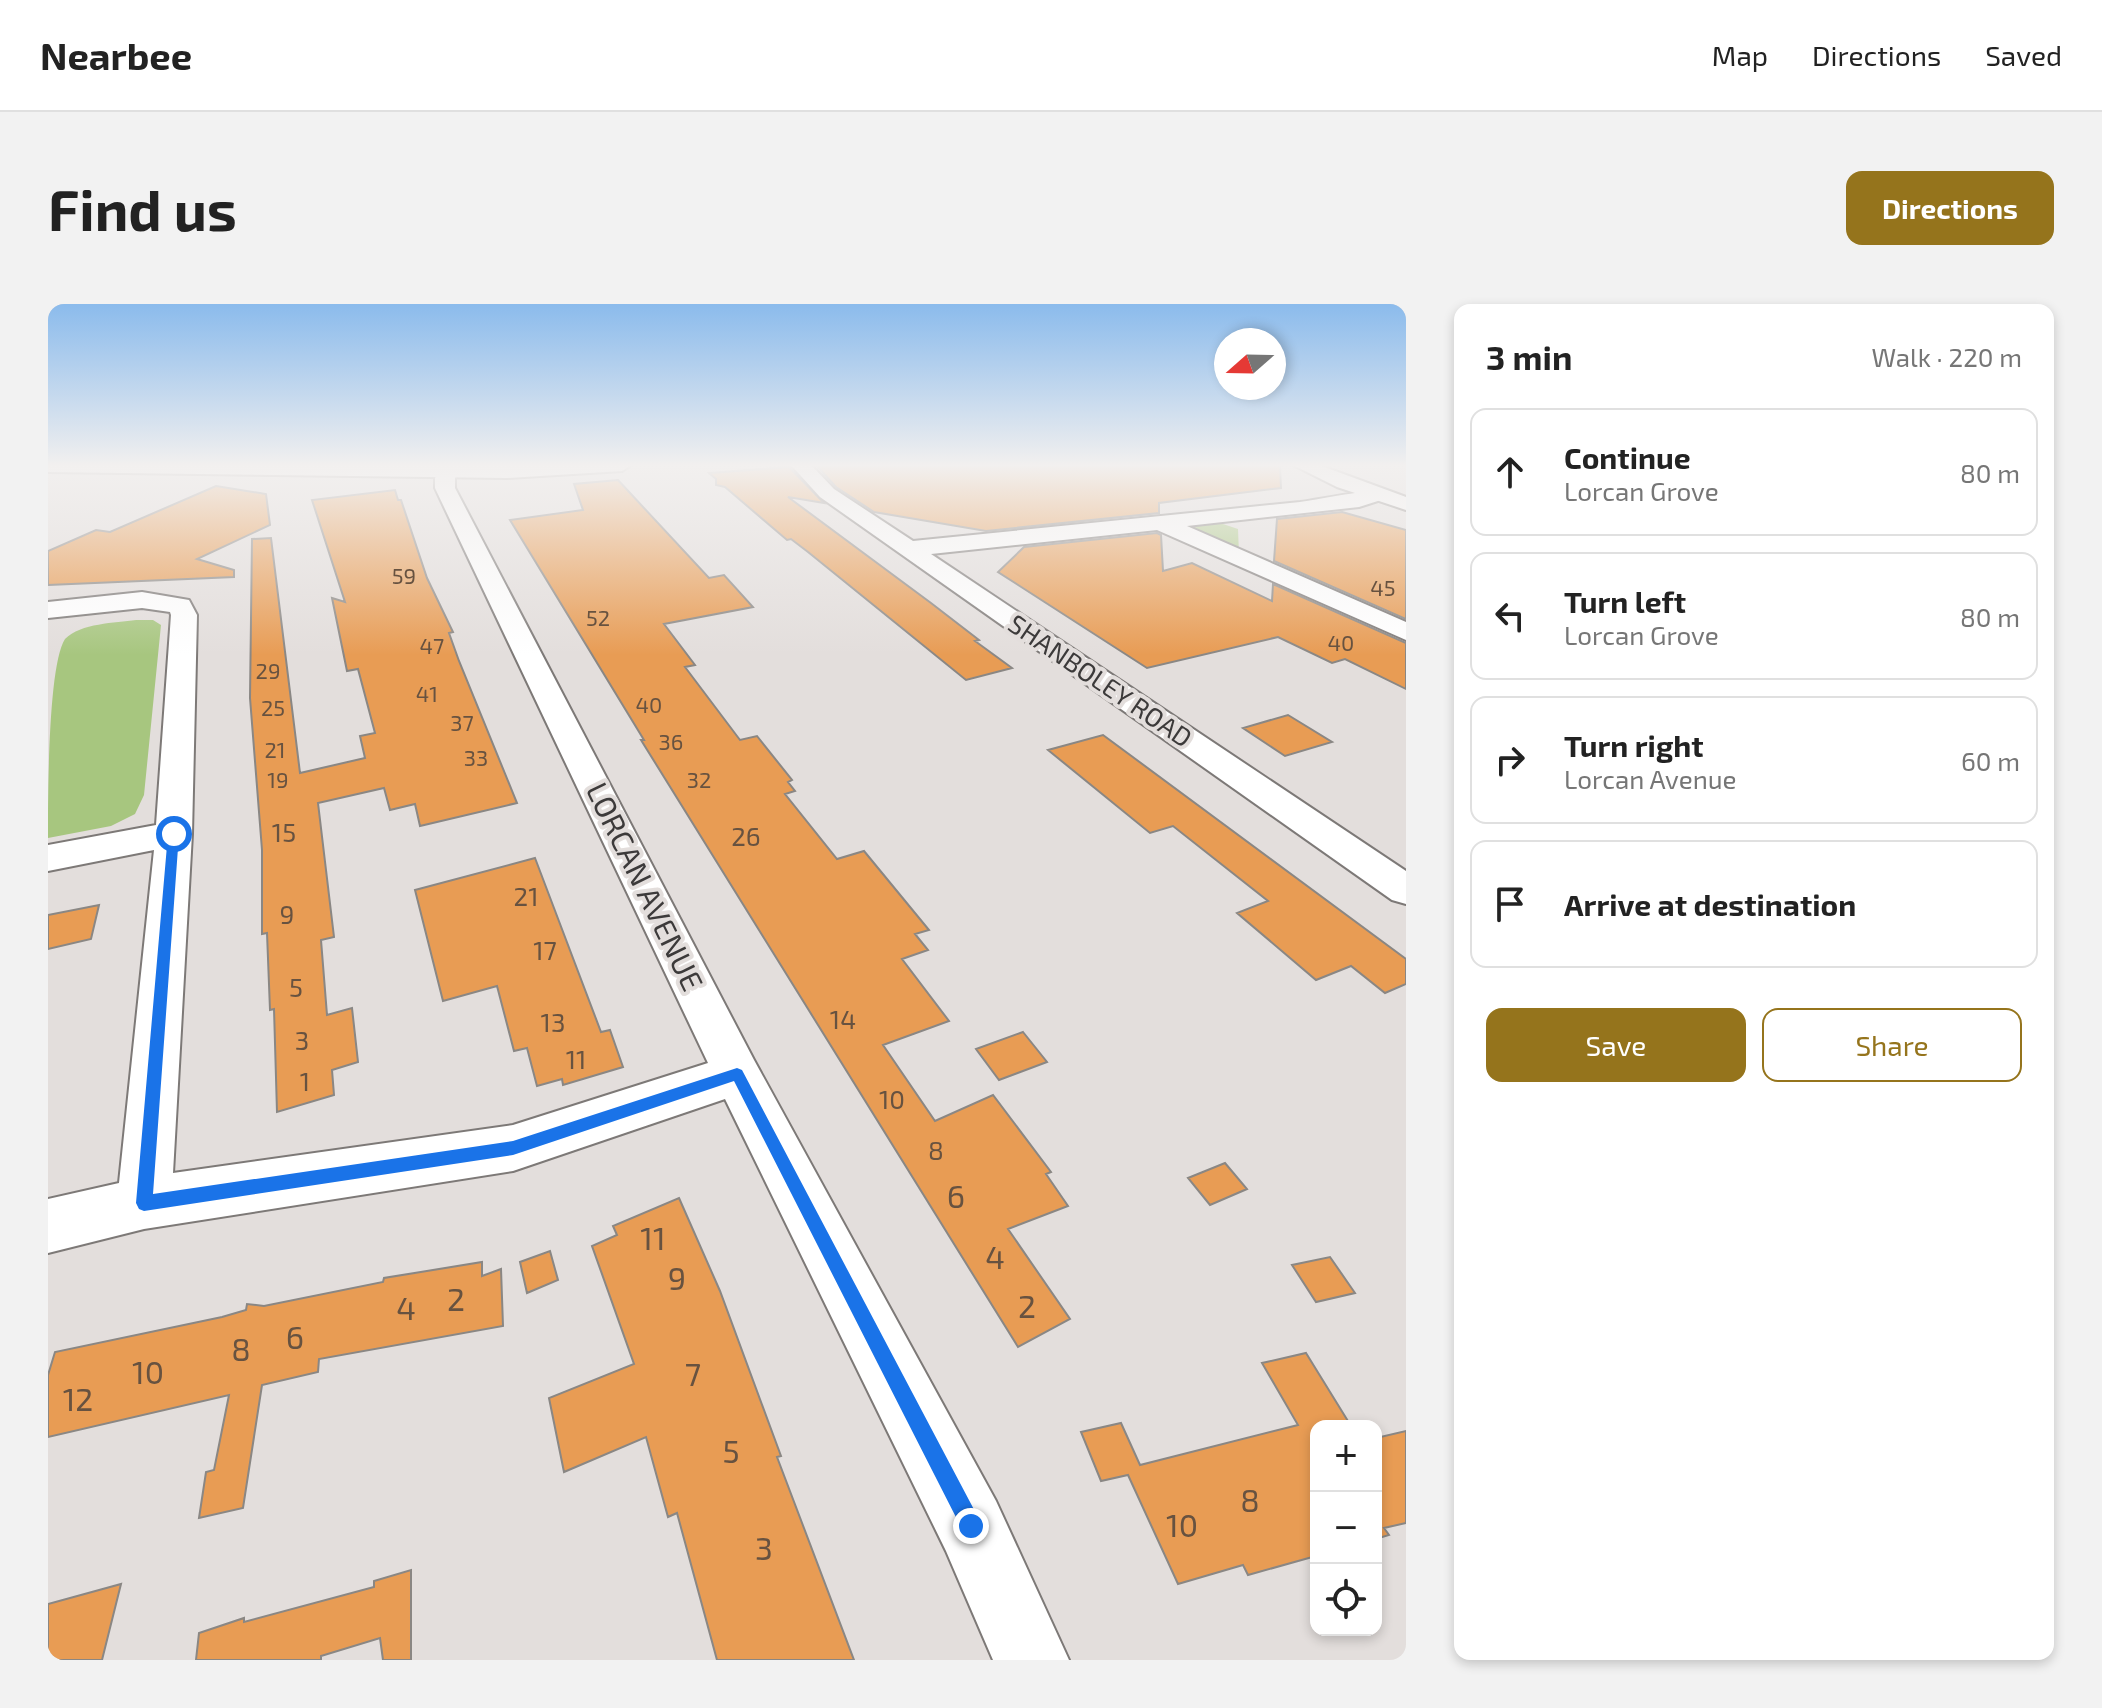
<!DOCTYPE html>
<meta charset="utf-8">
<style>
body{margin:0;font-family:"Exo 2",sans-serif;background:#f2f2f2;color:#222}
.controls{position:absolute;right:24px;bottom:24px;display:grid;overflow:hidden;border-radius:16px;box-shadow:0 4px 12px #0003}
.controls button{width:72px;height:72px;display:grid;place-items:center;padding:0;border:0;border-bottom:2px solid #e0e0e0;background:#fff;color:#222;font:40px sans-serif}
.compass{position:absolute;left:1166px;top:24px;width:72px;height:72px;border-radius:50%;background:#fff;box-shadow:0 4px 12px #0003;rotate:250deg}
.stop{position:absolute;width:24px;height:24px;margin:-18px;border:6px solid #1a73e8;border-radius:50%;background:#fff}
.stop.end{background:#1a73e8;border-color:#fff;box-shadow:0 2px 8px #0008}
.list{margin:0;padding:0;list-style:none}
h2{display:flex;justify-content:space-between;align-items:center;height:104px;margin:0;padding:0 32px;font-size:34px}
h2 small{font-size:26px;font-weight:400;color:#767676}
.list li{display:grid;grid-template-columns:52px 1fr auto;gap:24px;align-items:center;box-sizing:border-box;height:128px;margin:0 16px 16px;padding:0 16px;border:2px solid #e0e0e0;border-radius:16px}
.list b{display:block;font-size:30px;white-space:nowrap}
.list p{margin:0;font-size:26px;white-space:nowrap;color:#767676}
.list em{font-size:26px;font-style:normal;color:#767676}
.actions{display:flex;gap:16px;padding:24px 32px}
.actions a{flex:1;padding:18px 0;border:2px solid #95741c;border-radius:16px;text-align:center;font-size:28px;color:#95741c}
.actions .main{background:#95741c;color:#fff}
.icon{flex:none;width:44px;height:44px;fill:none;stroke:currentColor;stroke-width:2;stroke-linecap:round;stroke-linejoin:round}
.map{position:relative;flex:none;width:1358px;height:1356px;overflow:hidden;border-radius:16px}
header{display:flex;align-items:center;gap:48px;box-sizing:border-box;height:112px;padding:0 40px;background:#fff;border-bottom:2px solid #e0e0e0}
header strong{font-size:38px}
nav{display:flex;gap:44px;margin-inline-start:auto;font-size:28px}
.intro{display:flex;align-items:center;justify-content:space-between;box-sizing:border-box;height:192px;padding:0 48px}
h1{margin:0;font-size:56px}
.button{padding:20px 36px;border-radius:16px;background:#95741c;color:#fff;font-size:28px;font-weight:700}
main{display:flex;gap:48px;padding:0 48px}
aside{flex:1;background:#fff;border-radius:16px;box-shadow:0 4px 12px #0003}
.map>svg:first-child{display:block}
</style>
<header>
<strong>Nearbee</strong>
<nav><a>Map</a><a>Directions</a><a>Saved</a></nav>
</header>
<div class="intro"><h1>Find us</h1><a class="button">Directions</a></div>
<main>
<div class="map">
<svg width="1358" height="1356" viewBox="0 0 1358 1356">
<rect width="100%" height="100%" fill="#e3dedc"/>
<!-- green -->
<path fill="#a7c67f" d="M1172,219L1190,225L1191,251L1143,229L1142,223Z
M88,316H105L113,321L96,491L87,510L63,522L0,534C0,493 0,361 17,335C33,319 67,319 88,316Z"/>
<!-- building -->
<path fill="#e89c54" stroke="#8a8784" stroke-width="2" d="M768,161H1232L1233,184L1111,199V209L938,227L826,208L788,183Z
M741,163L776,199L740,193L883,299L931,336L927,337L964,364L918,376L760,248L743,235L739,236L677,183L668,181V175L661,169Z
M570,176L661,274L676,271L705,303L616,320L647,361L637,363L692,436L709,432L744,476L740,478L747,487L737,490L789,555L816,547L881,626L867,630L880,646L854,655L901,717L835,741L887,817L945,791L1003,868L998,870L1020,902L960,925L1022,1015L970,1043L593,436H596L462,216L535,206L526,180Z
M168,182L218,190L222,221L149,255L186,266V273L0,281V247L48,226L62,228Z
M347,186L350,196H353L379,274L405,328L401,329L411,357L469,499L372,522L367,500L342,506L336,484L270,499L286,633L273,636L279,711L304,704L310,758L284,766L286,791L229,808L226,705L222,706L219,629L214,630V546L202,394L204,235L223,234L252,469L317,454L312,432L327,429L310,365L299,367L284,294L297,298L264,196Z
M1294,208L1358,226V315L1226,257L1229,215Z
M1109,229L1113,231L1115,267L1144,259L1224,297L1225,280L1358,339V385L1297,355L1284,359L1230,333L1099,364L950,268L976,243Z
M1240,411L1284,438L1237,452L1195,424Z
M1055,431L1358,655V680L1337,689L1303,662L1268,676L1189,609L1220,597L1125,522L1102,529L1000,446Z
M487,554L553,728L562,726L575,763L515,781L514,775L489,782L479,744L466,747L449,682L395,697L367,586Z
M51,601L43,635L0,645V611Z
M975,728L999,758L951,776L928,745Z
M1177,859L1199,885L1162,901L1140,874Z
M631,894L672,987L733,1152L729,1153L806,1356H669L629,1209L620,1213L598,1133L516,1168L501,1094L586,1060L544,942L569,931L565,922Z
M502,947L510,976L479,989L472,958Z
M1282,953L1307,989L1268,998L1244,961Z
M434,958V972L453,965L455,1022L271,1055L270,1068L214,1081L195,1204L151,1214L158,1168L166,1166L181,1091L0,1133V1071L7,1048L174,1013L198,1006L199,1000L216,1002L335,978L336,974Z
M1258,1049L1303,1122H1268V1252L1200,1271L1195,1261L1130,1280L1080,1171L1053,1177L1033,1128L1073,1119L1092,1161L1250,1121L1214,1059Z
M1358,1127V1219L1336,1224L1341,1231L1328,1235V1134Z
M363,1266V1356H335L332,1334L273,1352V1356H148L151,1329L196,1314V1318L326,1283V1277Z
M73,1280L54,1356H0V1300Z"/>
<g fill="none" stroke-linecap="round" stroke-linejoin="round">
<!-- minor casing -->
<g stroke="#7d7977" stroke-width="4">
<path id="minor" d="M743,161H763L786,185L865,237L1252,198C1268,196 1327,184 1336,187L1339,191L1336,195L1311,203L1139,222L1358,318V336L1109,226L883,250L1358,567V600L1344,596L772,193Z
M401,162L411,168L407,174V184L706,756L948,1197L1021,1356H945L898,1247L677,795L465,867L96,925L0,949V895L71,879L106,546L0,567V541L108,521L123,311L122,308L94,304L0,314V298L94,288L141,296L149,311L144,530L125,869L465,821L660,759L387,184V174L394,164Z"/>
</g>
<!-- tertiary casing -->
<g stroke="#7d7977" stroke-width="4">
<path id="tertiary" d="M0,161H583L574,167L459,174L0,168Z
M1245,161H1271L1358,193V206L1289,183Z"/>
</g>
<!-- minor -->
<use href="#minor" fill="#fff" fill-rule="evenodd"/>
<!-- tertiary -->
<use href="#tertiary" fill="#fff" fill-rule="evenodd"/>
</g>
<!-- sky -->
<linearGradient id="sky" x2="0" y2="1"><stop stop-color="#8bbbec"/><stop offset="0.46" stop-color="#f2f0ef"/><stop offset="1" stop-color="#f2f0ef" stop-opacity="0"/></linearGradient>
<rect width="1358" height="351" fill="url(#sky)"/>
<!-- route -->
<path fill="#1a73e8" d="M126,527L131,530L105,890L465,837L689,764L694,766L931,1215L934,1222L931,1229L923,1232L916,1229L686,777L465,851L96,907L91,905L88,899L120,530Z"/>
<g text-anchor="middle" stroke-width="8" stroke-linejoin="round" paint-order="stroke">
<!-- far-number labels -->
<g font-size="22" fill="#675240">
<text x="356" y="280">59</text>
<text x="1335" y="292">45</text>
<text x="550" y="322">52</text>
<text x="1293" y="347">40</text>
<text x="384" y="350">47</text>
<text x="220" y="375">29</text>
<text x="379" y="398">41</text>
<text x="601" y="409">40</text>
<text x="225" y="412">25</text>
<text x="414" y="427">37</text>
<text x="623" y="446">36</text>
<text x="227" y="454">21</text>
<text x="428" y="462">33</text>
<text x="230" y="484">19</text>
<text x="651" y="484">32</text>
</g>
<!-- far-street labels -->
<g font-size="26" fill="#3c3a3a" stroke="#e3dedc">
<text transform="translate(1052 377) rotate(34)" y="9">SHANBOLEY ROAD</text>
</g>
<!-- number labels -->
<g font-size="26" fill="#675240">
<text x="236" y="538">15</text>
<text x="698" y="542">26</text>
<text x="478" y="602">21</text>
<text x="239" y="620">9</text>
<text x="497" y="656">17</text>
<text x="248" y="693">5</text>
<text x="795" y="725">14</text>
<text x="505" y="728">13</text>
<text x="254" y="746">3</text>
<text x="528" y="765">11</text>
<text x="257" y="787">1</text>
<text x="844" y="805">10</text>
<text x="888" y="856">8</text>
</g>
<!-- street labels -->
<g font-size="30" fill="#3c3a3a" stroke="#e3dedc">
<text transform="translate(596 583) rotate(64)" y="10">LORCAN AVENUE</text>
</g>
<!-- near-number labels -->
<g font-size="32" fill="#675240">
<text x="908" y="904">6</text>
<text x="605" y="946">11</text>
<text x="947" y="965">4</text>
<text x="629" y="986">9</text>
<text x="408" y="1007">2</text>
<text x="979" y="1014">2</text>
<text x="358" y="1016">4</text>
<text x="247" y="1045">6</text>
<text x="193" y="1057">8</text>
<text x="100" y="1080">10</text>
<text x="645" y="1082">7</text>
<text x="30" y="1107">12</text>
<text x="683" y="1159">5</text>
<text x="1202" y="1208">8</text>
<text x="1134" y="1233">10</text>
<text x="716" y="1256">3</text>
</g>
</g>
</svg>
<div class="controls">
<button>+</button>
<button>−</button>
<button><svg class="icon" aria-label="locate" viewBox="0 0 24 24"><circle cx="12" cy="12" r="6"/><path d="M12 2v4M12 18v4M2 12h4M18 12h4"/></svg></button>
</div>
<svg class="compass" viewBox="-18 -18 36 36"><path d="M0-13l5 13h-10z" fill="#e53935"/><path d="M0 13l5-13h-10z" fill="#767676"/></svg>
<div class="stop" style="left:126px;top:530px"></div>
<div class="stop end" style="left:923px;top:1222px"></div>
</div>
<aside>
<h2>3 min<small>Walk · 220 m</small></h2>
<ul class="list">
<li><svg class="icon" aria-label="ahead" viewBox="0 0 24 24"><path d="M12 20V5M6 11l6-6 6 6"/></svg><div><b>Continue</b><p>Lorcan Grove</p></div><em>80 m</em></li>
<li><svg class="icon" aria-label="left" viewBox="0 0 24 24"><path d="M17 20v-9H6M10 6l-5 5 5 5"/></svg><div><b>Turn left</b><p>Lorcan Grove</p></div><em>80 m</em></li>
<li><svg class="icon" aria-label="right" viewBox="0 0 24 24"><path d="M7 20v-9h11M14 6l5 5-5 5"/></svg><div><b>Turn right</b><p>Lorcan Avenue</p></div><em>60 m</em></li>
<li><svg class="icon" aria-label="arrive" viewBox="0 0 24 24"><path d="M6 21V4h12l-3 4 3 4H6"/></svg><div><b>Arrive at destination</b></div></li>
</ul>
<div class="actions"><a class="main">Save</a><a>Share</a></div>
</aside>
</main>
